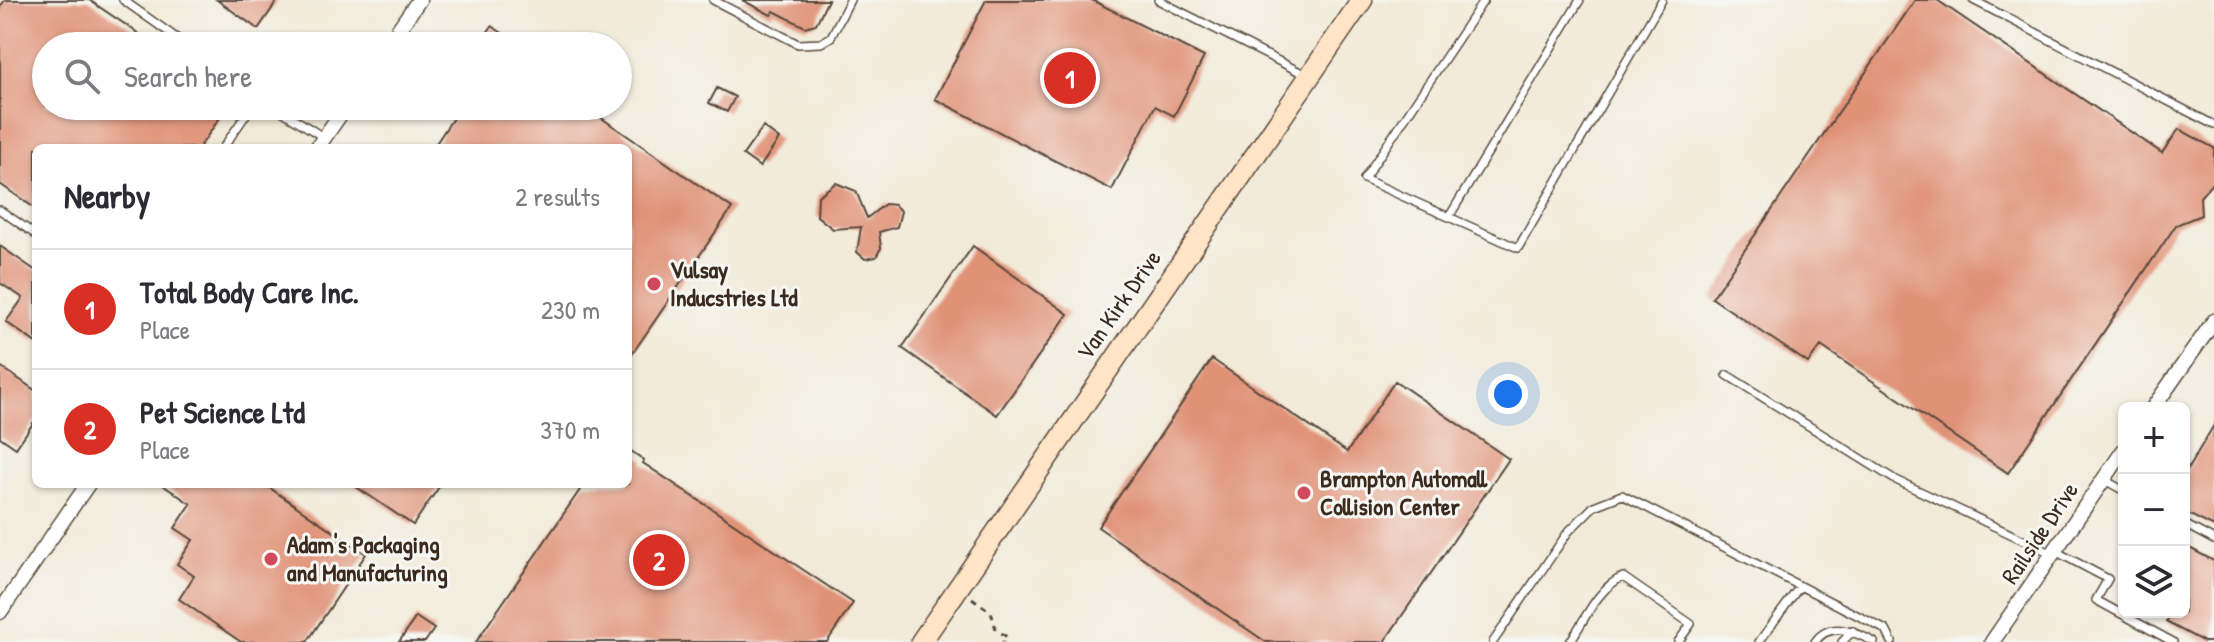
<!DOCTYPE html>
<meta charset="utf-8">
<style>
body{margin:0;font-family:"Patrick Hand",sans-serif;background:#f7f7f7;color:#2b2b33}
.controls{position:absolute;right:24px;bottom:24px;display:grid;overflow:hidden;border-radius:12px;box-shadow:0 2px 6px #0004}
.controls button{width:72px;height:72px;display:grid;place-items:center;padding:0;border:0;border-bottom:2px solid #e1e1e2;background:#fff;color:#2b2b33;font:40px sans-serif}
.you{position:absolute;left:1508px;top:394px;width:28px;height:28px;margin:-20px;border:6px solid #fff;border-radius:50%;background:#1a73e8;box-shadow:0 0 0 12px #1a73e833}
.badge{display:grid;place-items:center;width:52px;height:52px;border-radius:50%;background:#d93025;color:#fff;font-size:26px;font-weight:700}
.pin{position:absolute;translate:-50% -50%;border:4px solid #fff;box-shadow:0 2px 8px #0006}
.list{margin:0;padding:0;list-style:none}
h2{display:flex;justify-content:space-between;align-items:center;height:104px;margin:0;padding:0 32px;font-size:34px}
h2 small{font-size:26px;font-weight:400;color:#7c7c81}
.list li{display:grid;grid-template-columns:52px 1fr auto;gap:24px;align-items:center;box-sizing:border-box;height:120px;padding:0 32px;border-top:2px solid #e1e1e2}
.list b{display:block;font-size:30px;white-space:nowrap}
.list p{margin:0;font-size:26px;white-space:nowrap;color:#7c7c81}
.list em{font-size:26px;font-style:normal;color:#7c7c81}
.icon{flex:none;width:44px;height:44px;fill:none;stroke:currentColor;stroke-width:2;stroke-linecap:round;stroke-linejoin:round}
.map{position:relative;flex:none;width:2214px;height:642px;overflow:hidden}
.search{position:absolute;background:#fff;box-shadow:0 2px 6px #0004;left:32px;top:32px;width:600px;height:88px;display:flex;align-items:center;gap:20px;box-sizing:border-box;padding:0 28px;border-radius:44px;color:#7c7c81;font-size:30px}
.panel{position:absolute;background:#fff;box-shadow:0 2px 6px #0004;left:32px;top:144px;width:600px;height:344px;border-radius:12px}
.map>svg:first-child{display:block}
</style>
<div class="map">
<svg width="2214" height="642" viewBox="0 0 2214 642">
<rect width="100%" height="100%" fill="#f6f6f2"/>
<filter id="ink" filterUnits="userSpaceOnUse"><feTurbulence type="fractalNoise" baseFrequency=".0125" numOctaves="2"/><feDisplacementMap in="SourceGraphic" scale="16" xChannelSelector="R" yChannelSelector="G"/><feConvolveMatrix kernelMatrix="1 2 1 2 8 2 1 2 1" color-interpolation-filters="sRGB"/></filter>
<filter id="wash" filterUnits="userSpaceOnUse"><feTurbulence type="fractalNoise" baseFrequency=".006" numOctaves="4" result="noise"/><feDisplacementMap in="SourceGraphic" scale="32" xChannelSelector="R" yChannelSelector="G"/><feGaussianBlur stdDeviation="1.8" result="paint"/><feColorMatrix in="noise" values="0 0 0 0 0 0 0 0 0 0 0 0 0 0 0 0 0 1.4 0 .05"/><feComposite in="paint" operator="in"/></filter>
<g filter="url(#wash)">
<rect width="100%" height="100%" fill="#f2ead8"/>
<g id="blocks">
<!-- building -->
<path fill="#e09277" d="M5,0H89L157,46H46V106H228L199,148H36V209L0,184V7Z
M217,0H278L258,29Z
M742,0H828L816,24L805,27L774,11L771,15Z
M986,0H1092L1204,57L1174,116L1155,106L1112,190L935,99Z
M1915,0H1937L2162,153L2179,129L2214,148V181L2200,197L2201,215L2176,225L2008,473L1821,346L1808,363L1712,298Z
M492,26L521,46H478Z
M717,88L735,97L727,112L709,103Z
M461,106H584L732,208L628,360V148H433Z
M763,127L779,139L760,167L743,155Z
M836,183L856,191L867,218L885,204L894,205L901,211L897,227L879,232L881,248L876,257L865,259L857,252L861,227L833,229L817,216L818,196Z
M0,246L36,271V343L6,322L23,298L0,283Z
M973,246L1068,314L997,415L902,348Z
M1212,359L1347,452L1395,381L1509,459L1384,642H1266L1098,527Z
M0,366L36,391V419L16,448L0,437Z
M2214,425V527L2184,512V475Z
M628,449L644,460L643,463L853,603L827,642H476L584,484H628Z
M161,484H264L366,554L307,642H241L179,599L194,576L177,564L193,540L175,528L191,504Z
M352,484H441L413,525Z
M2184,545L2214,561V642H2204L2166,622L2172,612H2184Z
M416,617L434,629L425,642H399Z"/>
</g>
</g>
<g filter="url(#ink)">
<use href="#blocks" fill-opacity="0" stroke="#56473a" stroke-width="2"/>
<g fill="none" stroke-linecap="round" stroke-linejoin="round">
<!-- lane casing -->
<g stroke="#56473a" stroke-width="10">
<path id="lane" d="M123,0L188,46
M713,0L798,44L821,43L831,37L850,0
M1158,0L1306,75
M1484,0L1364,179L1518,248L1662,0
M1973,0L2214,125
M274,106L323,137
M223,148L252,106
M0,210L36,235
M1449,217L1580,0
M1727,375L1894,479L2053,554
M2103,479L2124,491
M2184,524L2214,540
M2055,551L2108,579L2096,600L2173,642
M1493,642L1568,532L1594,506L1622,495L1886,630L1892,642
M1570,642C1584,621 1599,586 1623,577L1691,624L1678,642
M1759,642L1800,586
M1815,642C1830,620 1855,632 1874,642
M1842,642L1853,631"/>
</g>
<!-- street casing -->
<g stroke="#56473a" stroke-width="17">
<path id="street" d="M387,46L419,0
M317,148L346,106
M2153,408L2214,321
M0,612L88,484
M1992,642L2124,450"/>
</g>
<!-- secondary casing -->
<g stroke="#56473a" stroke-width="23">
<path id="secondary" d="M921,642L1362,0"/>
</g>
<!-- path -->
<path stroke="#56473a" stroke-width="3" stroke-dasharray="6 6" stroke-linecap="butt" d="M972,598L991,612L996,629L1007,637L1003,642"/>
<!-- lane -->
<use href="#lane" stroke="#fff" stroke-width="7"/>
<!-- street -->
<use href="#street" stroke="#fff" stroke-width="14"/>
<!-- secondary -->
<use href="#secondary" stroke="#ffe4c6" stroke-width="20"/>
</g>
</g>
<!-- markers -->
<g fill="#d1495b" stroke="#f6f6f2" stroke-width="3">
<circle cx="654" cy="284" r="8"/>
<circle cx="1304" cy="493" r="8"/>
<circle cx="271" cy="559" r="8"/>
</g>
<g text-anchor="middle" stroke-width="6" stroke-linejoin="round" paint-order="stroke">
<!-- poi labels -->
<g font-size="24" font-weight="bold" fill="#3b2a1e" stroke="#f6f6f2" text-anchor="start">
<text x="670" y="278">Vulsay<tspan x="670" dy="28">Inducstries Ltd</tspan></text>
<text x="1320" y="487">Brampton Automall<tspan x="1320" dy="28">Collision Center</tspan></text>
<text x="287" y="553">Adam's Packaging<tspan x="287" dy="28">and Manufacturing</tspan></text>
</g>
<!-- street labels -->
<g font-size="24" fill="#3b2a1e" stroke="#f6f6f2">
<text transform="translate(1119 305) rotate(-55)" y="8">Van Kirk Drive</text>
<text transform="translate(2040 533) rotate(-56)" y="8">Railside Drive</text>
</g>
</g>
</svg>
<div class="controls">
<button>+</button>
<button>−</button>
<button><svg class="icon" aria-label="layers" viewBox="0 0 24 24"><path d="M12 4l9 5-9 5-9-5zM3 14l9 5 9-5"/></svg></button>
</div>
<div class="you"></div>
<div class="pin badge" style="left:1070px;top:78px">1</div>
<div class="pin badge" style="left:659px;top:560px">2</div>
<div class="search"><svg class="icon" aria-label="search" viewBox="0 0 24 24"><circle cx="10" cy="10" r="6"/><path d="M15 15l6 6"/></svg>Search here</div>
<section class="panel">
<h2>Nearby<small>2 results</small></h2>
<ul class="list">
<li><span class="badge">1</span><div><b>Total Body Care Inc.</b><p>Place</p></div><em>230 m</em></li>
<li><span class="badge">2</span><div><b>Pet Science Ltd</b><p>Place</p></div><em>370 m</em></li>
</ul>
</section>
</div>
